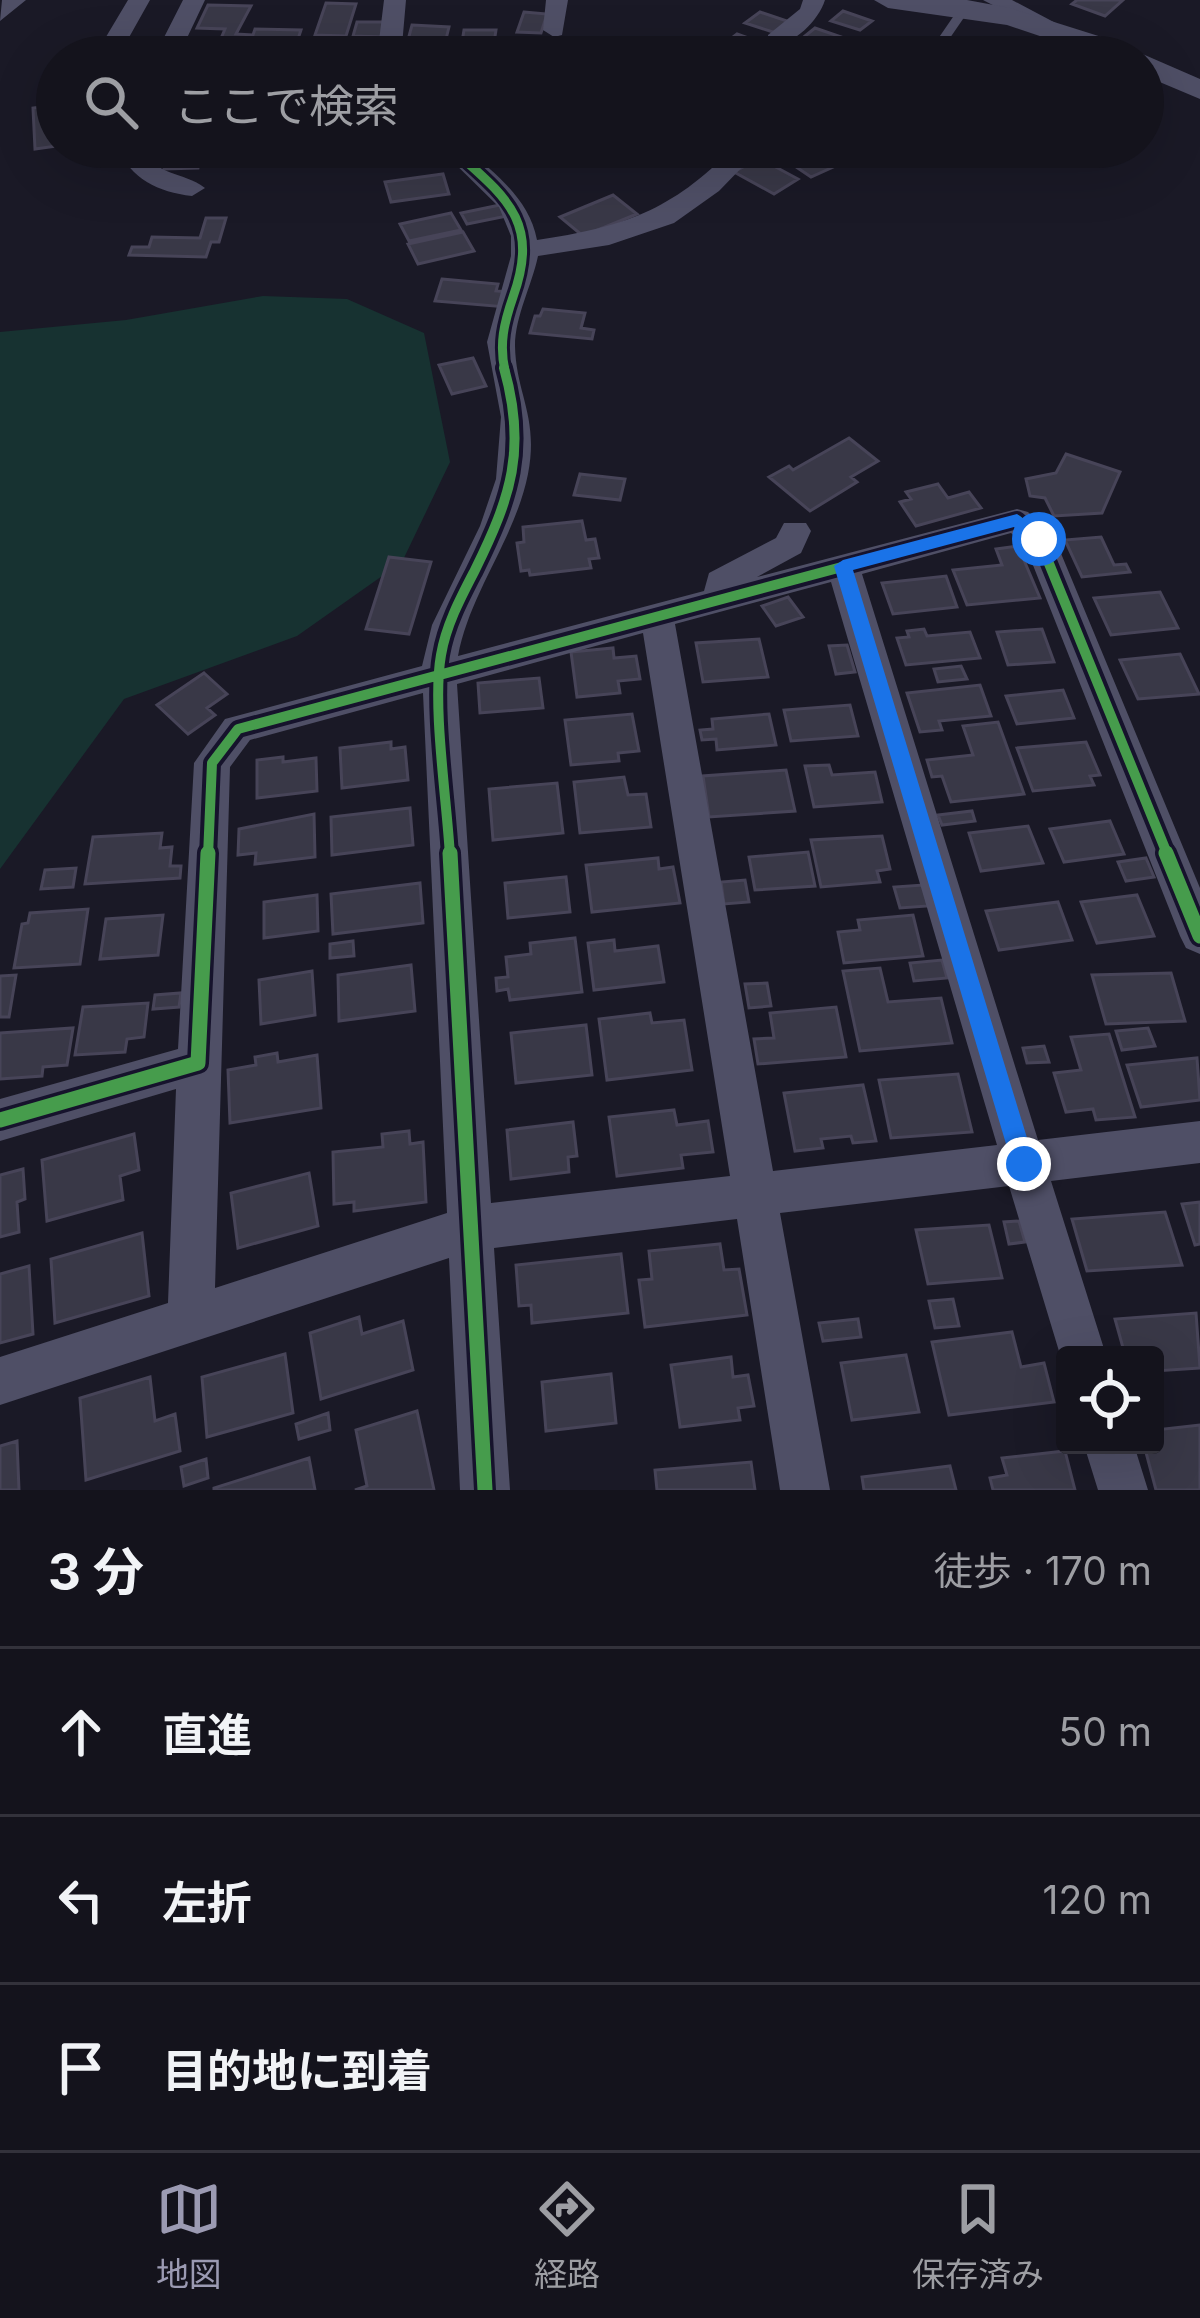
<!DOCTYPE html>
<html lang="ja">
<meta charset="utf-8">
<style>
body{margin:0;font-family:Inter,"Noto Sans JP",sans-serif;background:#212029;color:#f1f3f6}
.controls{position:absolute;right:36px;bottom:36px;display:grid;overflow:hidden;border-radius:12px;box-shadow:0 12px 48px #0002}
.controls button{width:108px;height:108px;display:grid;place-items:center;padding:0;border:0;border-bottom:3px solid #33323b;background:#14131c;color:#f1f3f6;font:60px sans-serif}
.stop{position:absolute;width:36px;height:36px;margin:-27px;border:9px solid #1a73e8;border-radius:50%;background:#fff}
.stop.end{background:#1a73e8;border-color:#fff;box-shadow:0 3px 12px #0008}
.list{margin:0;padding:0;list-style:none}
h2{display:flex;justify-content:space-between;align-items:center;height:156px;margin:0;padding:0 48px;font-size:51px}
h2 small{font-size:39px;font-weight:400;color:#9d9ea3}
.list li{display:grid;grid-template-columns:78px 1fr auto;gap:36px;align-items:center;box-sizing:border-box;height:168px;padding:0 48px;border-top:3px solid #33323b}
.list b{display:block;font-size:45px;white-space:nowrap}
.list em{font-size:39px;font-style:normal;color:#9d9ea3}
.icon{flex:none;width:66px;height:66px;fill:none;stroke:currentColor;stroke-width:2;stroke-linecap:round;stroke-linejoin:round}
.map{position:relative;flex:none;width:1200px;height:1490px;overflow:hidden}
.search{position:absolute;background:#14131c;box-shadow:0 12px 48px #0002;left:36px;right:36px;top:36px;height:132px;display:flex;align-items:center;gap:30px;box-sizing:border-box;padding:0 42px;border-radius:66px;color:#9d9ea3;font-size:45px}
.sheet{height:660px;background:#14131c}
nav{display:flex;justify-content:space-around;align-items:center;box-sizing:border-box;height:168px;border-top:3px solid #33323b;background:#14131c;font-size:33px;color:#9d9ea3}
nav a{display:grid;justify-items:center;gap:6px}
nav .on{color:#9b9ab2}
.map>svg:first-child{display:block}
</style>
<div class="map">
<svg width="1200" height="1490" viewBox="0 0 1200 1490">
<rect width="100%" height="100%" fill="#1a1926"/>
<!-- green -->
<path fill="#173231" d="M263,296L347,299L424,333L450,462L402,562L297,636L124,699L0,869V332L126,320Z"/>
<!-- building -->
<path fill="#393847" stroke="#474458" stroke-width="3" d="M1077,0H1123L1105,16L1072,4Z
M326,3L356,4L346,36L315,35Z
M208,5L251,6L236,34L253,35L255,29L301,30L292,57H213L225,29L197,28Z
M843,11L872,21L860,30L831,21Z
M524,12L547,14L541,33L517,32Z
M760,12L790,22L776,33L745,23Z
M357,22H389L385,37L353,36Z
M412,25L449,27L445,43L408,40Z
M815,28L853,41L839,53L800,40Z
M464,30H496L494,43L462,42Z
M737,34L765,44L752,54L724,44Z
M543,40L580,42L577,56L539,54Z
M866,44L905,57H850Z
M57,105V146L35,149L33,108Z
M168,147H202L198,168L164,169Z
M816,147H837L853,158L811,177L786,160Z
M759,158L798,179L774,194L734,172Z
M443,174L449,194L391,202L385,182Z
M613,195L637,214L583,236L560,217Z
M500,205L507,216L467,224L461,213Z
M451,213L461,230L409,241L400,224Z
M206,218H226L219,242H211L206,257L129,255L132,247H149L152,237L200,238Z
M463,232L474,251L418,264L408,244Z
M442,279L498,284L496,291L510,292L506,307L435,301Z
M543,309L585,313L581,328L594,330L592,339L530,333L535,316H540Z
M473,358L486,386L452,394L439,365Z
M849,438L878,461L851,477L857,482L810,511L769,477L789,466L793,470Z
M1066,454L1120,472L1102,513L1054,516L1045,498L1030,496L1026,479L1056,473Z
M580,474L625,479L620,500L574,495Z
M938,484L948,498L969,492L981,508L916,526L900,502L911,499L906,492Z
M582,521L586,540L595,539L599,558L589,559L591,568L530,575L529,570L521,571L517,543L524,542L523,527Z
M1101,537L1114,565L1126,564L1130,572L1082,577L1065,540Z
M1018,546L1040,598L967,605L953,570L1002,565L996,549Z
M389,557L431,562L409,634L366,629Z
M946,576L957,607L893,614L882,583Z
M1160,592L1178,628L1111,635L1094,598Z
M788,597L803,617L776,626L762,606Z
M924,629L927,636L970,632L980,658L906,665L897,638L909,637L907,631Z
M1042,629L1054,662L1008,665L997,632Z
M759,639L768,677L703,682L696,643Z
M847,645L855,672L836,674L829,646Z
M613,648L614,658L636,656L640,679L618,681L620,693L577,697L571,652Z
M1180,654L1199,694L1138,699L1120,660Z
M961,666L967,679L938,682L934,669Z
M204,673L227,694L207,708L215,715L188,734L157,705Z
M539,678L543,708L480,713L478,683Z
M980,685L991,716L939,721L942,730L920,732L907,693Z
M1063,690L1074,718L1017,724L1006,696Z
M850,705L858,736L791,741L784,710Z
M632,714L639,751L618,753L619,761L571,765L565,720Z
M769,714L776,745L717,750L716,739L702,740L700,730L713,729L712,719Z
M998,722L1024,794L951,802L942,776L932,777L927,760L973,755L963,726Z
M391,742V749L405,747L408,780L342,788L340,748Z
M1086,742L1100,775L1090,776L1094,785L1033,791L1017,748Z
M283,757V762L316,758L317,791L257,798V760Z
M829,765L832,775L875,772L882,802L814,807L805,766Z
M786,770L795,811L709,817L703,776Z
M624,777L628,795L646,794L651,827L580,833L574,782Z
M557,783L563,833L493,840L489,789Z
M410,808L413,845L332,855L331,817Z
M972,811L975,821L942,825L938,815Z
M314,814L315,857L255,864L256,853L238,855L239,829Z
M1110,821L1124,854L1064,862L1050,829Z
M1028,826L1043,863L981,871L969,833Z
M162,833L160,848L172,847L170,866H181L180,878L85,884L93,837Z
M882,836L890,869L877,871L880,882L821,887L811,840Z
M808,852L815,886L755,890L749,857Z
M658,858L659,869L673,867L680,903L592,912L586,865Z
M1146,858L1154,877L1126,881L1118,862Z
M76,868L73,887L41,889L45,870Z
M566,877L570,912L508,918L505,883Z
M745,880L749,902L724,904L721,882Z
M420,883L423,923L333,934L331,894Z
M923,885L928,906L900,908L894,887Z
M317,895L318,931L264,938V902Z
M1137,895L1154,936L1097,943L1081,902Z
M1058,902L1072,940L999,950L986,911Z
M88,909L80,964L14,968L22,924L28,923L30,913Z
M163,915L158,955L100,959L106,919Z
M913,915L923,956L844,963L838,932L860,930L858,920Z
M575,938L582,992L510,1000L508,989L497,991L496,978L508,977L506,957L531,954L530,943Z
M614,940L615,951L658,946L664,982L594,990L588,943Z
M353,941L354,956L330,958V944Z
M942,960L947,978L914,981L910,963Z
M411,965L415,1011L339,1021L338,975Z
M880,968L888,1002L941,998L952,1043L860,1051L843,971Z
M312,971L315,1015L261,1024L259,980Z
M1171,973L1185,1021L1106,1024L1092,975Z
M16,975L9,1017H0V976Z
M767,983L771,1006L749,1008L745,984Z
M181,993L179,1007L153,1009L155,995Z
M148,1003L144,1037L127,1039L125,1052L75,1055L83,1007Z
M836,1007L846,1057L758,1064L754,1039L774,1038L770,1013Z
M650,1013L652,1023L684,1020L692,1070L607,1080L599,1019Z
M586,1025L592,1075L516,1083L511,1033Z
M73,1028L67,1065L43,1067L42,1076L0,1079V1033Z
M1148,1028L1155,1046L1122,1050L1116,1031Z
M1109,1034L1135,1117L1096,1120L1093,1109L1066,1112L1054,1073L1081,1070L1071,1037Z
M1044,1046L1049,1062L1027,1063L1023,1048Z
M277,1053L278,1062L317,1055L321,1108L230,1123L228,1070L256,1065L255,1057Z
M1197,1058L1200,1100L1141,1107L1127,1065Z
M958,1074L972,1132L891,1138L879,1080Z
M863,1085L876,1141L853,1143L851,1136L821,1139L823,1148L795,1151L784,1093Z
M674,1110L677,1125L708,1121L713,1152L681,1155L683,1168L617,1176L609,1117Z
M573,1122L577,1156L568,1157L569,1172L511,1179L507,1130Z
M409,1131L410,1144L423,1142L426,1202L354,1211V1202L334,1204L333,1152L383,1147L382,1134Z
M134,1134L139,1170L120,1176L123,1200L47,1221L42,1160Z
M23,1169L25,1199L17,1202L19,1232L0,1237V1175Z
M309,1173L318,1226L238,1248L231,1193Z
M1200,1202V1244L1195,1245L1182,1204Z
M1165,1212L1182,1265L1087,1271L1072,1219Z
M1019,1221L1025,1242L1009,1244L1004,1222Z
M989,1225L1002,1278L928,1284L916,1230Z
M142,1233L149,1296L55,1323L51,1259Z
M720,1244L724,1270L739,1269L747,1315L645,1327L639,1280L652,1279L649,1251Z
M621,1254L628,1313L532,1323L531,1305L519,1306L516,1265Z
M29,1266L33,1334L0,1343V1274Z
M953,1299L959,1326L935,1328L929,1301Z
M1196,1313L1200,1368L1155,1371V1355H1125L1115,1319Z
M359,1317L362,1334L403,1321L413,1370L321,1399L310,1333Z
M858,1319L861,1337L823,1341L819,1323Z
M1012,1332L1021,1367L1044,1363L1054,1402L949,1415L932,1342Z
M285,1354L293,1413L207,1437L202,1377Z
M906,1355L919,1412L852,1420L841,1363Z
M731,1357L733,1377L748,1375L754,1406L738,1408L740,1420L680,1427L671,1365Z
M611,1374L616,1423L546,1431L542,1382Z
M150,1377L155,1421L175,1414L180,1451L86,1480L80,1398Z
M417,1411L434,1490H355L367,1486L356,1430Z
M328,1413L330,1430L299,1439L296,1424Z
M1200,1425V1490H1156L1144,1445H1155V1430Z
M17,1441L19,1490H0V1446Z
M1065,1451L1075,1490H993L990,1478L1007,1475L1002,1458Z
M309,1458L315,1490H214V1488Z
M206,1459L208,1478L184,1486L181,1467Z
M751,1462L755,1490H657L655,1470Z
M950,1466L956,1490H864L862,1477Z"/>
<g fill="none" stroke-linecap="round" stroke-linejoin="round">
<!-- service -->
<path fill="#4f4f66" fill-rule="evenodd" d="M962,4L972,6L943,48H935L933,46Z"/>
<!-- minor -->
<path fill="#4f4f66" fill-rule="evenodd" d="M26,0L0,21L2,0Z
M128,0H150L118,57H94Z
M183,0H205L178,57H154Z
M384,0H406L401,57H377Z
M546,0H568L562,35L554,37L543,30Z
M803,0H825C818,22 791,48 768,45V35L800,9Z
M983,0H1012L1065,28L1054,35L1046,33Z
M117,147H141C156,177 183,171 205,188L192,196C158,192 131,179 117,147Z
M438,147H465C495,174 529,198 537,240C624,227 671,211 733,148L786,147L783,152L750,159L719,191L674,223L609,245L538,256C532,285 515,316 515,346C516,394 539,417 528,474C515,539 470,592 458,656L704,591L709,573L776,538L784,523H806L811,531L801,553L757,577L1017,509L1028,512L1055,539L1200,888V954L1186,948L1180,936L1025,545L1011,533L862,574L1038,1140L1200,1121V1163L1051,1181L1106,1355H1065V1371L1009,1186L780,1213L830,1490H780L737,1219L494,1248L510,1490H460L449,1258L0,1405V1357L168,1303L176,1089L0,1141V1099L178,1049L194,763L225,719L422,666L432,625L480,526L496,479L501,417L487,342L511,256V236L499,207ZM831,582L997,1145L773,1171L675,624ZM643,633L730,1176L491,1203L457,684ZM423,693L447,1213L215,1288L230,767L250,740Z
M1084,1445H1134L1148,1490H1098Z"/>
<!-- tertiary -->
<path fill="#4f4f66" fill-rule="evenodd" d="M874,0H967L1010,8L1108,39L1200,79V99L1143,75V57H1102L1007,25L888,8Z"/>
<!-- cycleway-far2 casing -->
<g stroke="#16132c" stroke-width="15">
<path id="cycleway-far2" d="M450,147C504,196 541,219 513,297C504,323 499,344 505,371"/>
</g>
<!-- cycleway-far1 casing -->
<g stroke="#16132c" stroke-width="18">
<path id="cycleway-far1" d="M208,856L212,763L238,729L1017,520L1039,539L1168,856
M450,856C447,801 432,705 441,655C446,625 461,597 475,570C511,497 527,449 504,368"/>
</g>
<!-- cycleway casing -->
<g stroke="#16132c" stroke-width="22">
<path id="cycleway" d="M450,853L485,1490
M1166,853L1200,936
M0,1120L198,1063L208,853"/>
</g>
<!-- cycleway-far2 -->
<use href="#cycleway-far2" stroke="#469c4c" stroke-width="9"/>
<!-- cycleway-far1 -->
<use href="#cycleway-far1" stroke="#469c4c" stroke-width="10"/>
<!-- cycleway -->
<use href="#cycleway" stroke="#469c4c" stroke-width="15"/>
</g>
<!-- route -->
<path fill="#1a73e8" d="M1017,514L1045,535V544H1033L1014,527L853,570L1035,1164L1024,1175L1012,1164L834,566L843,560Z"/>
</svg>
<div class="controls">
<button><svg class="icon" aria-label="locate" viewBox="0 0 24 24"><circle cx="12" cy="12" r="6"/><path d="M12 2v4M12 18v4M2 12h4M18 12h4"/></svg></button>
</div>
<div class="stop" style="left:1039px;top:539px"></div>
<div class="stop end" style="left:1024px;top:1164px"></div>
<div class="search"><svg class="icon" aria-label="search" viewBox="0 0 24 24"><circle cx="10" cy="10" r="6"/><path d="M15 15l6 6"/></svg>ここで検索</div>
</div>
<section class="sheet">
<h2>3 分<small>徒歩 · 170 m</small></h2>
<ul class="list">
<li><svg class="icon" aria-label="ahead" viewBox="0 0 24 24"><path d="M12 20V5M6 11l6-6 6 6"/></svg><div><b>直進</b></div><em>50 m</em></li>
<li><svg class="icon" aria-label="left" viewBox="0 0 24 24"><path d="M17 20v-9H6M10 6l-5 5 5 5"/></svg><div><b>左折</b></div><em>120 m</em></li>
<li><svg class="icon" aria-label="arrive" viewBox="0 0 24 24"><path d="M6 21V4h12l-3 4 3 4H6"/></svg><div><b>目的地に到着</b></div></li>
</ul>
</section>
<nav>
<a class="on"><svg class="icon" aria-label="map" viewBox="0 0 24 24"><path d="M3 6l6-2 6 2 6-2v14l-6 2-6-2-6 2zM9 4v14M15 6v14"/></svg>地図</a>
<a><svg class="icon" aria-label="directions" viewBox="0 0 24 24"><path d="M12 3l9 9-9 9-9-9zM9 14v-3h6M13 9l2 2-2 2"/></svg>経路</a>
<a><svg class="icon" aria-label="saved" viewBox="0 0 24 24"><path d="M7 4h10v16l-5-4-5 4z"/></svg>保存済み</a>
</nav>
